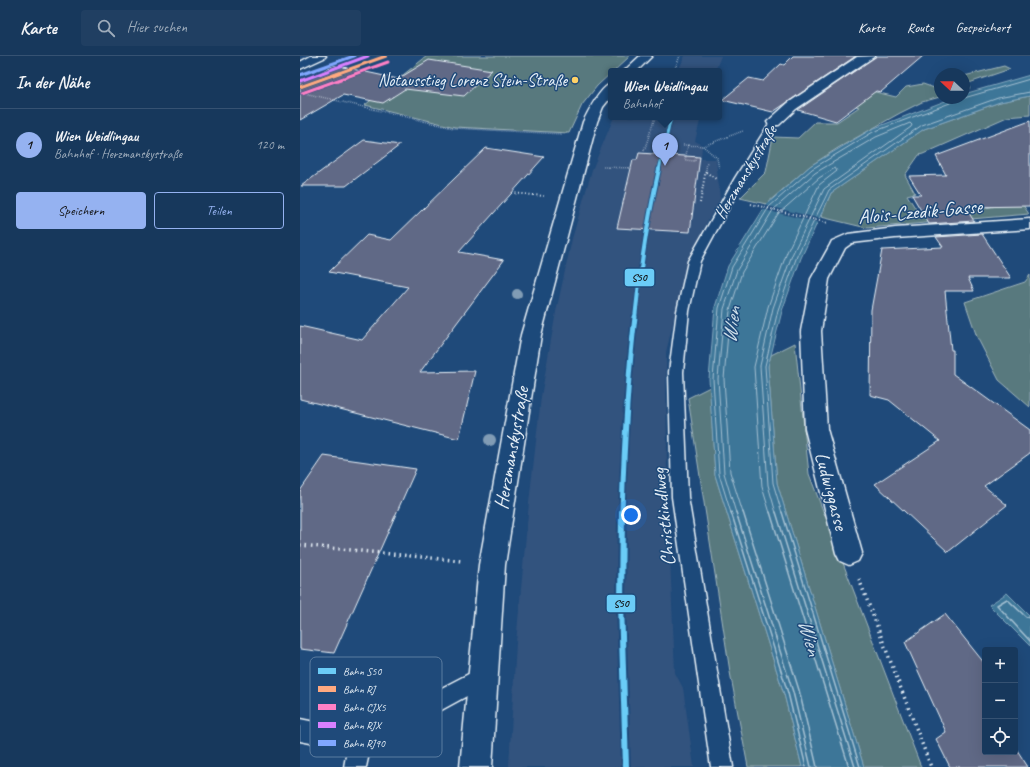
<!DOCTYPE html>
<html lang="de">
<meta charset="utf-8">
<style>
body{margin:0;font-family:Caveat,sans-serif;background:#203f62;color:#f1f3f6}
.controls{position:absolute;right:12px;bottom:12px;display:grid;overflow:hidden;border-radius:4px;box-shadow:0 4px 16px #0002}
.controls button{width:36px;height:36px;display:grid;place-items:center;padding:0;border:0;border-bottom:1px solid #365272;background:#17385c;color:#f1f3f6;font:20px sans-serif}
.compass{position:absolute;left:634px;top:12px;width:36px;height:36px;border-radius:50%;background:#17385c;box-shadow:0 4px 16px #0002;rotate:292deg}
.you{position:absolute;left:331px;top:459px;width:14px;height:14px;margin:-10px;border:3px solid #fff;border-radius:50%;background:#1a73e8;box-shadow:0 0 0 6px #1a73e833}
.badge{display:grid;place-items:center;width:26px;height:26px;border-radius:50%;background:#95b2f1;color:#111;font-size:13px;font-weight:700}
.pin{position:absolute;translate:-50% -33px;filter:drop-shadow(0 1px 2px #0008)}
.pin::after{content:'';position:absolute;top:21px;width:14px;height:12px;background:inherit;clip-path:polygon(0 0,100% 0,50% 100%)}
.popup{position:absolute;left:308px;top:12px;width:114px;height:52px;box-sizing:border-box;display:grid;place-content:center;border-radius:4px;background:#17385c;filter:drop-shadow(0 1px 3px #0005);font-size:13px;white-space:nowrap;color:#9eacbb}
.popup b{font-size:15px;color:#f1f3f6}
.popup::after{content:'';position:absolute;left:50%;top:100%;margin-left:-8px;border:8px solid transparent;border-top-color:#17385c}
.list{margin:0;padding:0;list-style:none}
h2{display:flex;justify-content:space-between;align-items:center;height:52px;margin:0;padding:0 16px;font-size:17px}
h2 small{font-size:13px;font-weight:400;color:#9eacbb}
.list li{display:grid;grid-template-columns:26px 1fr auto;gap:12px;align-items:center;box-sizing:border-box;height:72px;padding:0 16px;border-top:1px solid #365272}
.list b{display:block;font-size:15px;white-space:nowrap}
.list p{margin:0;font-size:13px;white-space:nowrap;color:#9eacbb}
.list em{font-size:13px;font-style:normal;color:#9eacbb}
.actions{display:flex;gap:8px;padding:12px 16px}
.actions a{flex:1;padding:9px 0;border:1px solid #95b2f1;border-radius:4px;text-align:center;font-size:14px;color:#95b2f1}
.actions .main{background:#95b2f1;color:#111}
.icon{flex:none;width:22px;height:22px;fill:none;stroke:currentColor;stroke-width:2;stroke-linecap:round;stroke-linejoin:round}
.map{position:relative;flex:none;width:730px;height:711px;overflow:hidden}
header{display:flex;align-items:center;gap:24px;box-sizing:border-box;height:56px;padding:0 20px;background:#17385c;border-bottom:1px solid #365272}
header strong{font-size:19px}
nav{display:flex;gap:22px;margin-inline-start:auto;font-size:14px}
.search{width:280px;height:36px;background:#203f62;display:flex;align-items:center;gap:10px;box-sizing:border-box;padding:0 14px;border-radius:4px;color:#9eacbb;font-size:15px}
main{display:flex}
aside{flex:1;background:#17385c}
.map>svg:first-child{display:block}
</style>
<header>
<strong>Karte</strong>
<div class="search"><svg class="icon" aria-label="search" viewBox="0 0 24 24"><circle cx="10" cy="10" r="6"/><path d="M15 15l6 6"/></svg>Hier suchen</div>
<nav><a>Karte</a><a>Route</a><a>Gespeichert</a></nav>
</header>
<main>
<aside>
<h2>In der Nähe<small></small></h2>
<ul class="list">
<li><span class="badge">1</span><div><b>Wien Weidlingau</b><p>Bahnhof · Herzmanskystraße</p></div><em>120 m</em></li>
</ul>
<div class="actions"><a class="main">Speichern</a><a>Teilen</a></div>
</aside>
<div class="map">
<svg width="730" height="711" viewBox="0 0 730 711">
<rect width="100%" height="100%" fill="#1f4a7a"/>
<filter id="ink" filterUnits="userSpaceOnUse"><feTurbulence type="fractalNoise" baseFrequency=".025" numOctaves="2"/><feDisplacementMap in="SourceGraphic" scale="8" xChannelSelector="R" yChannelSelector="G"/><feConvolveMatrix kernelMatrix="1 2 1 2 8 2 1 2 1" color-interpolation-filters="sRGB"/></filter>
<g filter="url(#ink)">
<!-- built -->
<path fill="#33537e" d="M385,0H421L415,15H378Z
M314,61H401L395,85L402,89L401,103H416L420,143L407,166L387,210L366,296L367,433L375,617L383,632L394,711H209L216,587L229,447L241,341L256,256L272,183L292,114Z"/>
<!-- green -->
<path fill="#58797e" stroke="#a0b5bb" d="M127,0H330L314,15H311V17L297,30L282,49L269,77L155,71L65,49Z
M704,10L710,13L666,28L670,32L664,34V20Z
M542,28L596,41L606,31L623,28L640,34V41L622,46L600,57L538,92L510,110L466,148L440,142L466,116L473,81L498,82L515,66H537L559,51L524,39Z
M730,40V59L707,61L623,98L619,99L605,119L615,137L607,139L619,158L673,154L721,146L729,158L567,172L521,161L531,137L624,73L700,46Z
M730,219V351L699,324L677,281L665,246L725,226Z
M495,287L509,418L621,711H564L477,427L468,310L471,299Z
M410,331L415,419L484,638L502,711H448L430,616L388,342Z"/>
<!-- water -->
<path fill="#3e7698" stroke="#82a7be" d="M730,19V40L700,46L624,73L531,137L501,202L482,255L471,299L468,310L477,427L564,711H502L484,638L415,419L409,323L415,251L428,210L466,149L510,110L572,73L653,42H664V38Z
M707,537L730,560V590L689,549Z"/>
<!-- pier -->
<path fill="#1f4a7a" d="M464,149L522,163L520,167L461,153Z"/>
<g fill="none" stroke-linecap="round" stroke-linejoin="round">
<!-- shore-far1 -->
<path stroke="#a4c0d2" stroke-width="1" d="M664,42L730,23
M431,457L419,418L413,323L419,252L432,211L469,151L512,113L573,76L650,47L652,42
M436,457L424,417L418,323L424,253L437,214L473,154L515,117L576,81L610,67L612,69L611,71L524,133L492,199L473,252L460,310L468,429L476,457
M443,457L430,416L424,323L430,254L442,216L478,158L519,122L535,112L537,115L519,129L487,196L468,251L454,311L462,431L470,457
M482,457L473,427L465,310L478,254L497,200L529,134L622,69L698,42L730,36"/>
<!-- shore -->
<path stroke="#a4c0d2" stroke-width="1.5" d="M431,456L488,637L506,711
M436,456L493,636L511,711
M443,456L499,634L517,711
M470,456L549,711
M476,456L555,711
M482,456L560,711
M730,562L726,561L707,543L697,549L730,585"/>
</g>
<!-- building -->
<path fill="#616986" stroke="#e8f1f8" d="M493,0H556L473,56L422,44L449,22L463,25L481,8L484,9Z
M576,0H623L581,36L576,35L536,65L498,54Z
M129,4L192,14L164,40L105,33L83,47L43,39L0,64V27L34,9L98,23Z
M730,65V150L665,151L674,165L629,168L612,139H621L609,120L646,119L636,100Z
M64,84L100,89L46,130H1Z
M186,92L244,101L159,196L204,204L120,316L175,315L159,383L0,343V270L62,284L108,231L29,216L67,179L91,184Z
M339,97L400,101L390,176L317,172L333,104H337Z
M682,178L711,222H668L674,235H645L651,294H653V318L730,374V397L684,430L707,449L648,496L575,428L640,385L589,344L570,339L571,254L582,194L643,191L636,181Z
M24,400L116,413L34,597L0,593V435Z
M645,558L685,608V696H715V691L728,711H650L636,683L646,676L605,586Z"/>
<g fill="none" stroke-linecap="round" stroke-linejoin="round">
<!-- service casing -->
<g stroke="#e8f1f8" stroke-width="3">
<path id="service" d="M474,63L478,66L445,122L400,205L389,255L383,316L388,441L433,711H411L372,441L369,316L377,255L388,205L435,122L470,66Z
M182,611L189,614L192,621L189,628L70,693L66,711H44L47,694L0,685V663L59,675Z"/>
</g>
<!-- minor casing -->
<g stroke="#e8f1f8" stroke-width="3">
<path id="minor" d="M11,0H26L24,2L0,13V6Z
M340,0H352L337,15H324Z
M575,0L496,53L479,69H469L467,66L488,47L557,1Z
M311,28V41L303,51L297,66L241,279L205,509L192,711H160L179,509L221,279L283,66C288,56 300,31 311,28Z
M730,163V173L595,182L552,187L545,192L529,223L521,275L527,373L562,497L558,505L549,509L540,505L536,497L505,373L501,275L511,223L530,189L532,185L548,178L595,172Z"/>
</g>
<!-- path-far2 -->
<path stroke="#e8f1f8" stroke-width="1.5" stroke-dasharray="0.5 1.5" stroke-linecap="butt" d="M374,15L380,0
M0,36L153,72L262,78
M383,89L403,90L443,75
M388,89L385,104L395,105L396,100
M403,90L417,102L419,113
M344,95L355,61
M303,111L331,112
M406,114L407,106"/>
<!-- path-far1 -->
<path stroke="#e8f1f8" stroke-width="2" stroke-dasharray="1 2.5" stroke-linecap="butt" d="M406,116L416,123
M212,137L244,140
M400,147L406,113
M451,148L528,167"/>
<!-- path -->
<path stroke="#e8f1f8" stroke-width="3.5" stroke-dasharray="1.5 4" stroke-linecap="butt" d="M0,489L162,505
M559,523L631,711"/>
<!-- service -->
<use href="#service" fill="#1f4a7a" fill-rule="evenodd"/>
<!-- minor -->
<use href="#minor" fill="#1f4a7a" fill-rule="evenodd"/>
<!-- rail-1-far3 casing -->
<g stroke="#1f4a7a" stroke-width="4.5">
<path id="rail-1-far3" d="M359,114L371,61"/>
</g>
<!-- rail-1-far2 casing -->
<g stroke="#1f4a7a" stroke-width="6">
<path id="rail-1-far2" d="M335,262C340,212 348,162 359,113"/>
</g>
<!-- rail-1-far1 casing -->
<g stroke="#1f4a7a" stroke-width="8">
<path id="rail-1-far1" d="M322,457C324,391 327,326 335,261"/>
</g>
<!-- rail-1 casing -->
<g stroke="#1f4a7a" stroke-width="10">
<path id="rail-1" d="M322,456L321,548L326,711"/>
</g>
<!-- rail-2 casing -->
<g stroke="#1f4a7a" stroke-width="4.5">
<path id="rail-2" d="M0,31L86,0"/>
</g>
<!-- rail-3 casing -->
<g stroke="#1f4a7a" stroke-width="4.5">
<path id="rail-3" d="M2,37L88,6"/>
</g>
<!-- rail-4 casing -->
<g stroke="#1f4a7a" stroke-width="4.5">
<path id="rail-4" d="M0,25L68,0"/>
</g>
<!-- rail-5 casing -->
<g stroke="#1f4a7a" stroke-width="4.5">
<path id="rail-5" d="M0,19L54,0"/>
</g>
<!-- rail-1-far3 -->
<use href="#rail-1-far3" stroke="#6bccf7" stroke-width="3"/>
<!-- rail-1-far2 -->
<use href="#rail-1-far2" stroke="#6bccf7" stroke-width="4"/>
<!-- rail-1-far1 -->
<use href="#rail-1-far1" stroke="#6bccf7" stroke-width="5"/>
<!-- rail-1 -->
<use href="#rail-1" stroke="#6bccf7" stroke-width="6"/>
<!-- rail-2 -->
<use href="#rail-2" stroke="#ffa980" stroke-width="3"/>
<!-- rail-3 -->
<use href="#rail-3" stroke="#ff80c5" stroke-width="3"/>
<!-- rail-4 -->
<use href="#rail-4" stroke="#d880ff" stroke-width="3"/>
<!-- rail-5 -->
<use href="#rail-5" stroke="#80a7ff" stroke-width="3"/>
</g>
<!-- trees -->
<g fill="#819cb5">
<circle cx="217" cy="238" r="5"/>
<circle cx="190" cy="384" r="6"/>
</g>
</g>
<!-- markers -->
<circle fill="#ffd166" stroke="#1f4a7a" stroke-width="1.5" cx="275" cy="24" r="4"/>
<g text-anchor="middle" stroke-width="3" stroke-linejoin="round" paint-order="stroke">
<!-- far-poi labels -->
<g font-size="17" fill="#e8f1f8" stroke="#1f4a7a" text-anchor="end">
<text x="267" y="30">Notausstieg Lorenz Stein-Straße</text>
</g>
<!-- far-street labels -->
<g font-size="17" fill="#e8f1f8" stroke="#1f4a7a">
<text transform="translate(445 116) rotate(-59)" y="6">Herzmanskystraße</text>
</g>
<!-- street labels -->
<g font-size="20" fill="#e8f1f8" stroke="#1f4a7a">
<text transform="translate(620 155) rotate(-5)" y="7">Alois-Czedik-Gasse</text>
<text transform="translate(211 392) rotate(-80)" y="7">Herzmanskystraße</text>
<text transform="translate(532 435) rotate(75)" y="7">Ludwiggasse</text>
<text transform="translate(363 461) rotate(-96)" y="7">Christkindlweg</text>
</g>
<!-- water labels -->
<g font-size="21" font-style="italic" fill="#cedfea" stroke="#1f4a7a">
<text transform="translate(431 269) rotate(-82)" y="7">Wien</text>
<text transform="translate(510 581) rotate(74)" y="7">Wien</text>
</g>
</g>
<!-- legend -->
<rect x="10" y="601" width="132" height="100" rx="6" fill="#1f4a7a" stroke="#5b7ca0" stroke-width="1"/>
<rect x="18" y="612" width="18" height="6" fill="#6bccf7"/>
<rect x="18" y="630" width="18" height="6" fill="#ffa980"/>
<rect x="18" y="648" width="18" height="6" fill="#ff80c5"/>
<rect x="18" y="666" width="18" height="6" fill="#d880ff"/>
<rect x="18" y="684" width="18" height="6" fill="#80a7ff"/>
<g font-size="11" fill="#e8f1f8">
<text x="43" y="619">Bahn S50</text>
<text x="43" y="637">Bahn RJ</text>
<text x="43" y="655">Bahn CJX5</text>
<text x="43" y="673">Bahn RJX</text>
<text x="43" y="691">Bahn RJ90</text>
</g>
<g stroke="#1f4a7a" stroke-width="1.5">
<rect x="324" y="212" width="31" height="19" rx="4" fill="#6bccf7"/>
<rect x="306" y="538" width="30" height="19" rx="4" fill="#6bccf7"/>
</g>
<g font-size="11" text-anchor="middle" font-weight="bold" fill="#111">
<text x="339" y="225">S50</text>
<text x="321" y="551">S50</text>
</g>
</svg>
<div class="controls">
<button>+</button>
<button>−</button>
<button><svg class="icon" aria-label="locate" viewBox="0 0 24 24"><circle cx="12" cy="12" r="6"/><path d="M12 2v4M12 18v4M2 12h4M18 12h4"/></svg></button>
</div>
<svg class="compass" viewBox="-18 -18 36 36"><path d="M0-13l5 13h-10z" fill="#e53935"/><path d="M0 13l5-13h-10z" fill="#9eacbb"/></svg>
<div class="you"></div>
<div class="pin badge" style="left:365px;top:110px">1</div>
<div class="popup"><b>Wien Weidlingau</b>Bahnhof</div>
</div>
</main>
